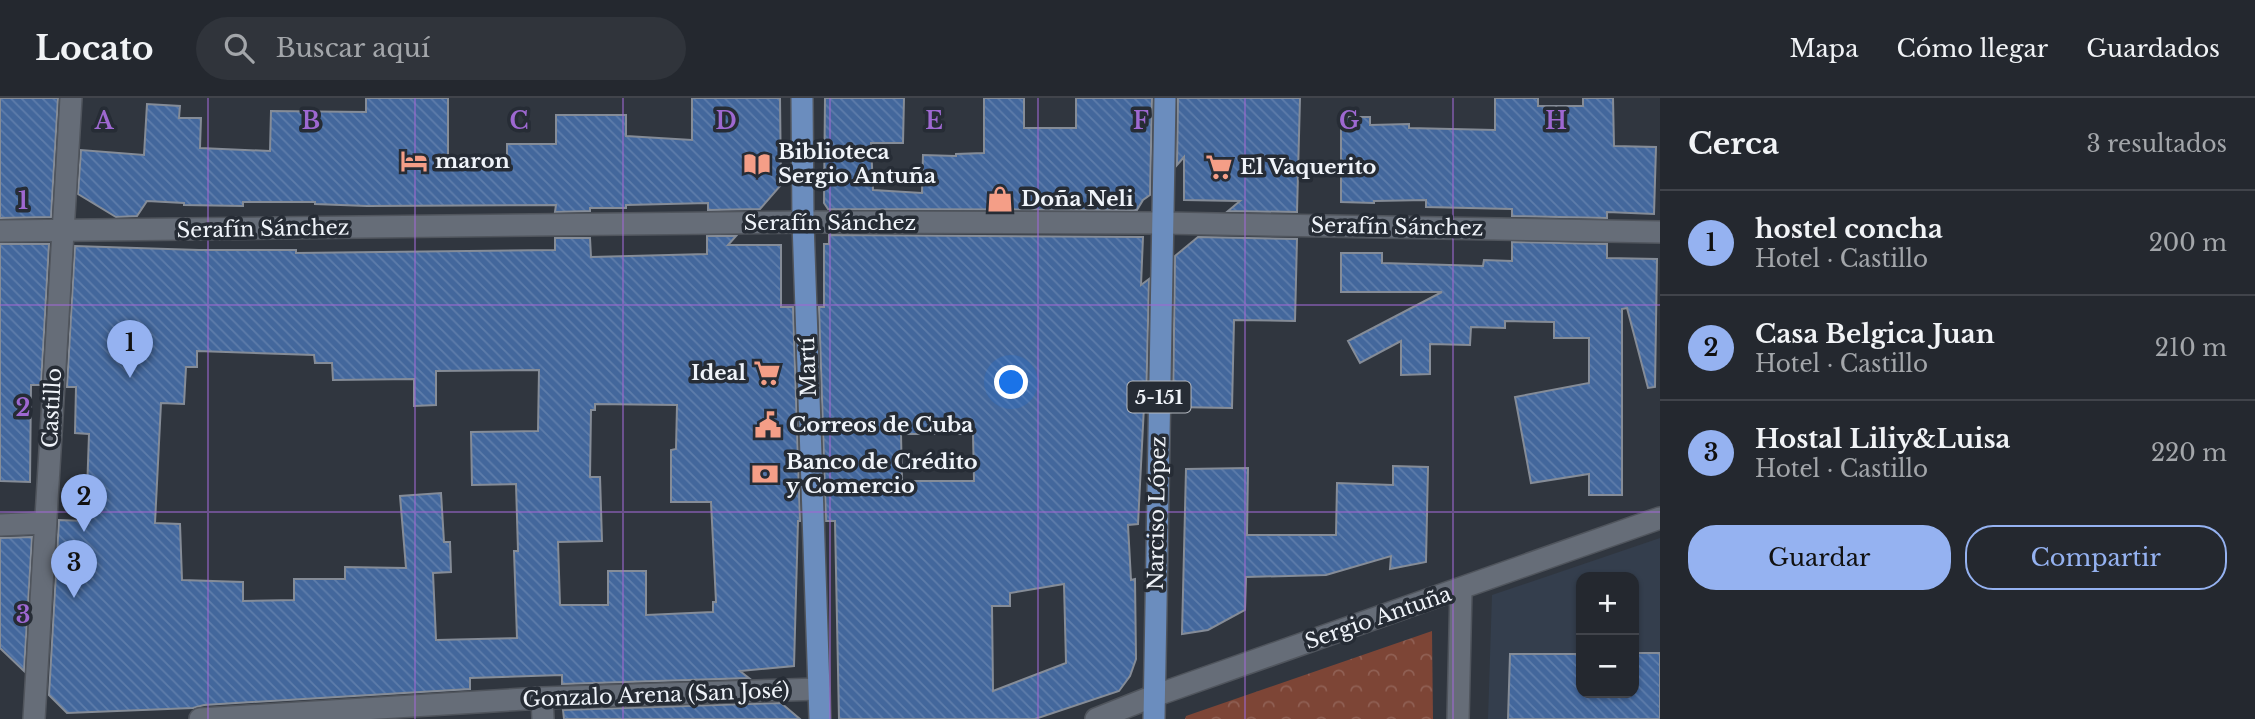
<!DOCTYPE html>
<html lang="es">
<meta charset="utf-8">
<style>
body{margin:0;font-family:"Libre Baskerville",serif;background:#30343b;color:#f1f3f6}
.controls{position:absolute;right:21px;bottom:21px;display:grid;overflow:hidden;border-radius:14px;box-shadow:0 2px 5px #0004}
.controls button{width:63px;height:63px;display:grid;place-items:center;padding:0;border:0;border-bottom:2px solid #41444b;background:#24282f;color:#f1f3f6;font:35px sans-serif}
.you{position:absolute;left:1012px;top:285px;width:24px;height:24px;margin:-18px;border:5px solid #fff;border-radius:50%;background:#1a73e8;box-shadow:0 0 0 10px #1a73e833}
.badge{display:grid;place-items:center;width:46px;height:46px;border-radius:50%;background:#95b2f1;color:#111;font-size:23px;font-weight:700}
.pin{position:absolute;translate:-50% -58px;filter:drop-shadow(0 2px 4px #0008)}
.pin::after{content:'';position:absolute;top:37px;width:24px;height:21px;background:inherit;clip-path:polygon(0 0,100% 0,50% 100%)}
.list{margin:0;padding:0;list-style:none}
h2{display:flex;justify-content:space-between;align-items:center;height:91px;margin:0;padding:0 28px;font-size:30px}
h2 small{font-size:23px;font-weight:400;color:#a3a6aa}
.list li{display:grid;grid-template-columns:46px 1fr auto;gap:21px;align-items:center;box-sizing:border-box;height:105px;padding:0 28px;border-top:2px solid #41444b}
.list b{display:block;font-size:26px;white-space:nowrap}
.list p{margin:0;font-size:23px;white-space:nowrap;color:#a3a6aa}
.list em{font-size:23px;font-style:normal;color:#a3a6aa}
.actions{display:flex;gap:14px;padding:21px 28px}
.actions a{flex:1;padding:16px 0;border:2px solid #95b2f1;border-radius:28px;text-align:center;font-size:24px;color:#95b2f1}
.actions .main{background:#95b2f1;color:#111}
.icon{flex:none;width:38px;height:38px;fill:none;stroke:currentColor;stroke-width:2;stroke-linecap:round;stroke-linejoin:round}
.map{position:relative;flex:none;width:1660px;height:621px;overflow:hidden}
header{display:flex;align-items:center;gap:42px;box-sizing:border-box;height:98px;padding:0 35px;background:#24282f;border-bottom:2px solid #41444b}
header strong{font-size:33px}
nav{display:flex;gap:38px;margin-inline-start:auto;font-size:24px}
.search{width:490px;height:63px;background:#30343b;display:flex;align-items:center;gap:18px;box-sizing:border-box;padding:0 24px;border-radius:38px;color:#a3a6aa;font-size:26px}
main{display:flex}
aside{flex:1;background:#24282f}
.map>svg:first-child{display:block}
</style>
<header>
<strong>Locato</strong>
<div class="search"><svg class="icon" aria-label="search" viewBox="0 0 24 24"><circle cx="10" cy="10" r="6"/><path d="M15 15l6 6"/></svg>Buscar aquí</div>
<nav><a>Mapa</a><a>Cómo llegar</a><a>Guardados</a></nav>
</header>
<main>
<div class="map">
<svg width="1660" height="621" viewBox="0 0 1660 621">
<defs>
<pattern id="forest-crowns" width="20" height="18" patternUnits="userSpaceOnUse" patternTransform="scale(1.75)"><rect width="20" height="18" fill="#7d4536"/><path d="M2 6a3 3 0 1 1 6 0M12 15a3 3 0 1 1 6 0" fill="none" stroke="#906054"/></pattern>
<pattern id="building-back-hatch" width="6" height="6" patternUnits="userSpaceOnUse" patternTransform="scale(1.75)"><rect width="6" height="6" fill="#43679c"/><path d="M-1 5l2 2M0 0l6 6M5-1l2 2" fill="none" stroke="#5e7dab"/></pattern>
</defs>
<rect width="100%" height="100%" fill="#30363f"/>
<!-- built -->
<path fill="#343e4d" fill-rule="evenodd" d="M1660,440V621H1488L1492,497ZM1581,479H1634V595H1581Z"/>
<!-- forest -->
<path fill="url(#forest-crowns)" d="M1432,533L1433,621H1185L1186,618Z"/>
<!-- building -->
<path fill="url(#building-back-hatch)" stroke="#858c97" stroke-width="2" fill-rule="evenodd" d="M0,0H58L51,119L0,120Z
M366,0H448V62L507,61V46H556V17H626V38L692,42V0H780L781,87L760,111L708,112V105L626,107V110H590V113L555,114L556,107L367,108L315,106V104H243V108L184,107V105L147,103L137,118L116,119L78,96L81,52L144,57L147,6L180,8L179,20H201L200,50L270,53L271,13L366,14Z
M825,0H904L903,45H871L873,92L922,95L923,57L956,58V56L984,55V0H1024V30H1076V0H1152L1150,97L1143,102L1137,112L828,111L824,105Z
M1178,0H1300L1297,114L1228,113L1240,103L1184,102V59L1177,67Z
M1495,0H1538V8H1583V0H1613L1614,48L1656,49L1654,116L1607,114V120L1512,118V111L1426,109V102L1374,103V105L1341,104V19H1370V27L1409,26V30L1495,32Z
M829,137L1143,139L1141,187L1149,181L1146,308H1144L1138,426L1128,427L1131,482L1135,481L1136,561L1130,578L1119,593L1035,621H839L835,423H826L819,209H824V146H829ZM901,336H973L974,383H902ZM1064,486L1066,565L993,593L992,508H1010V495Z
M707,138H736L728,147H781V209H793L800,423H798L794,568L740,573L749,580L562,586V577L470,580V591L204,607L193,610L67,615L49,597L59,422L86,423L89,336L75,335L76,289H67L75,148L199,152H296V155L555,152V140H590L591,159L707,156ZM197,253L314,257L315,265H332L333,282L414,281V308L436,307V273L539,272L538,333L471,334L472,387L516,386L518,453H514L517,540L436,542L433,475L451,474L450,444H444L441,395L400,398L406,470L345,469V481H294V502L243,503V484L182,482L180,426L155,425L161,305L184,306L186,269H197ZM595,306L677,307L676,351L671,352V404H711L716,504H713V514L646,517V473H608V507H560L558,444L602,443L600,379H590L591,312H595Z
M1198,139L1297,141L1295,223L1234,222L1232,310L1173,309L1175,158Z
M1512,144L1607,146V160L1657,161L1655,289L1648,290L1627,210L1622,211V397H1589V376L1531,385L1515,299L1589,285V240H1554V224L1505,223V230L1471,229L1470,247L1430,246V276L1401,277V243L1360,265L1348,243L1442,194H1341V155H1382V165L1483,168L1484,162L1512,163Z
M0,146H49L41,287H31L30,384L0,383Z
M1393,368L1428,369L1426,464L1390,471L1391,458L1326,477L1246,479L1245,512L1208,532L1182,536L1186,371L1248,370L1247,437H1336L1337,385L1393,387Z
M32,439L24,573L0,550V440Z
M1634,555H1660V621H1508L1510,556H1581V595H1634Z
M781,605L800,621H564L563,612Z"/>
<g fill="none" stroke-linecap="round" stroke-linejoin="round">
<!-- minor casing -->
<g stroke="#50555d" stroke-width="24">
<path id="minor" d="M0,133L803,124L1162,125L1660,134
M0,427L45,425
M542,600L543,621
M34,621L71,0
M200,621L542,600L819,591
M1096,621L1154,598L1660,420
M1458,621L1461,491"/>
</g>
<!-- major casing -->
<g stroke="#50555d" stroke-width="24">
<path id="major" d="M802,0L803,124L820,621
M1154,621L1165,0"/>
</g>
<!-- minor -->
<use href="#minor" stroke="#666d78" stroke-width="21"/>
<!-- major -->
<use href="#major" stroke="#6b8dbe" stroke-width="21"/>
</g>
<!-- grid -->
<path fill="none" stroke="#9e68d1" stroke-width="2" stroke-opacity="0.55" d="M208,0V621M415,0V621M623,0V621M830,0V621M1038,0V621M1245,0V621M1453,0V621M0,207H1660M0,414H1660"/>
<!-- icons -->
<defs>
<g id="hotel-bare" transform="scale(2.1)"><path d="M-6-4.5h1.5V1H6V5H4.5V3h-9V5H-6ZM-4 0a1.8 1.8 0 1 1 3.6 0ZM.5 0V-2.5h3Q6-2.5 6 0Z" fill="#f49e87" stroke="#262c35" stroke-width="2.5" paint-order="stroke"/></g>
<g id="library-bare" transform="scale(2.1)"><path d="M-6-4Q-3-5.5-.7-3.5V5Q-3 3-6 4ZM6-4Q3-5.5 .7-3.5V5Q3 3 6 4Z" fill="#f49e87" stroke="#262c35" stroke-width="2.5" paint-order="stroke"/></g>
<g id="supermarket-bare" transform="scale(2.1)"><path d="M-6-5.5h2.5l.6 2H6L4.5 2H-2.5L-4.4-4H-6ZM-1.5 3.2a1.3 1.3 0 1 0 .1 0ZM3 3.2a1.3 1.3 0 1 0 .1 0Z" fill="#f49e87" stroke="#262c35" stroke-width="2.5" paint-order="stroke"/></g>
<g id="shop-bare" transform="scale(2.1)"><path d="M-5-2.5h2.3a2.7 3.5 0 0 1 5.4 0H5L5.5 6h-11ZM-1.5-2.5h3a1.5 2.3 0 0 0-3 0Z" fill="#f49e87" stroke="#262c35" stroke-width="2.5" paint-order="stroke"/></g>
<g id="civic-bare" transform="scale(2.1)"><path d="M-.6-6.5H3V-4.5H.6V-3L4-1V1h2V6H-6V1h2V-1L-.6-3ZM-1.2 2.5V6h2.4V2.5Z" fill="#f49e87" stroke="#262c35" stroke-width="2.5" paint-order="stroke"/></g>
<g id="bank-bare" transform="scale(2.1)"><path d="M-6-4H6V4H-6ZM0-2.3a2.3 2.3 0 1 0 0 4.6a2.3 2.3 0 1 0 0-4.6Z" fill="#f49e87" stroke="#262c35" stroke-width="2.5" paint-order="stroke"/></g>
</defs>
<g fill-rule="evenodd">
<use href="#hotel-bare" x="414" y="63"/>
<use href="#library-bare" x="757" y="66"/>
<use href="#supermarket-bare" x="1219" y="69"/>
<use href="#shop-bare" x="1000" y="101"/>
<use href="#supermarket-bare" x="767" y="275"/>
<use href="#civic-bare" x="768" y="327"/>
<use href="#bank-bare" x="765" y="376"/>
</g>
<g text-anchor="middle" stroke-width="7" stroke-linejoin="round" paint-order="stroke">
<!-- shield labels -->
<rect fill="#262c35" stroke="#b3b8bf" stroke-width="2" x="1127.5" y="283.5" width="63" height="31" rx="5"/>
<g font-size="19" font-weight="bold" fill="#f0f4fa">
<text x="1159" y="306">5-151</text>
</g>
<!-- poi labels -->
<g font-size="21" font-weight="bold" fill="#f0f4fa" stroke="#262c35" text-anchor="start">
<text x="778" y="61">Biblioteca<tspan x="778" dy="24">Sergio Antuña</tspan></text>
<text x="435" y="70">maron</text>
<text x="1240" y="76">El Vaquerito</text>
<text x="1021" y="108">Doña Neli</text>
<text x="746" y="282" text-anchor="end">Ideal</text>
<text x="789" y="334">Correos de Cuba</text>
<text x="786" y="371">Banco de Crédito<tspan x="786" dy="24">y Comercio</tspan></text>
</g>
<!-- street labels -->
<g font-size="21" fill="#f0f4fa" stroke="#262c35">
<text x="830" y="132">Serafín Sánchez</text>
<text transform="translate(1397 129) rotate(1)" y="7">Serafín Sánchez</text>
<text transform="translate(263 131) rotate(-1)" y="7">Serafín Sánchez</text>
<text transform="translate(808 269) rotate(-92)" y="7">Martí</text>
<text transform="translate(52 310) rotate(-87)" y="7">Castillo</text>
<text transform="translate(1157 415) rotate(-89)" y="7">Narciso López</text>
<text transform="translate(1378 520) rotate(-19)" y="7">Sergio Antuña</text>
<text transform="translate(656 597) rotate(-2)" y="7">Gonzalo Arena (San José)</text>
</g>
</g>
<g font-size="23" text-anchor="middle" font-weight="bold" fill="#9e68d1" stroke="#262c35" stroke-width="7" stroke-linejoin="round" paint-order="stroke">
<text x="104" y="31">A</text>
<text x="311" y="31">B</text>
<text x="519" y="31">C</text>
<text x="726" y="31">D</text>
<text x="934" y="31">E</text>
<text x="1141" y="31">F</text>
<text x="1349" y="31">G</text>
<text x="1556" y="31">H</text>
<text x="23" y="111">1</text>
<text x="23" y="318">2</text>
<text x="23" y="525">3</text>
</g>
</svg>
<div class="controls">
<button>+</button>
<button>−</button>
</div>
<div class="you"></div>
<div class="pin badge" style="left:130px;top:280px">1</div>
<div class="pin badge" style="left:84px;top:434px">2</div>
<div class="pin badge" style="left:74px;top:500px">3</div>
</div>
<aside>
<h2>Cerca<small>3 resultados</small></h2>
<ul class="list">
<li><span class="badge">1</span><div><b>hostel concha</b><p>Hotel · Castillo</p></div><em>200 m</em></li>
<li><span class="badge">2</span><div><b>Casa Belgica Juan</b><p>Hotel · Castillo</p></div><em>210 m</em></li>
<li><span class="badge">3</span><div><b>Hostal Liliy&amp;Luisa</b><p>Hotel · Castillo</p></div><em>220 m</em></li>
</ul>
<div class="actions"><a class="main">Guardar</a><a>Compartir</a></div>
</aside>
</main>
